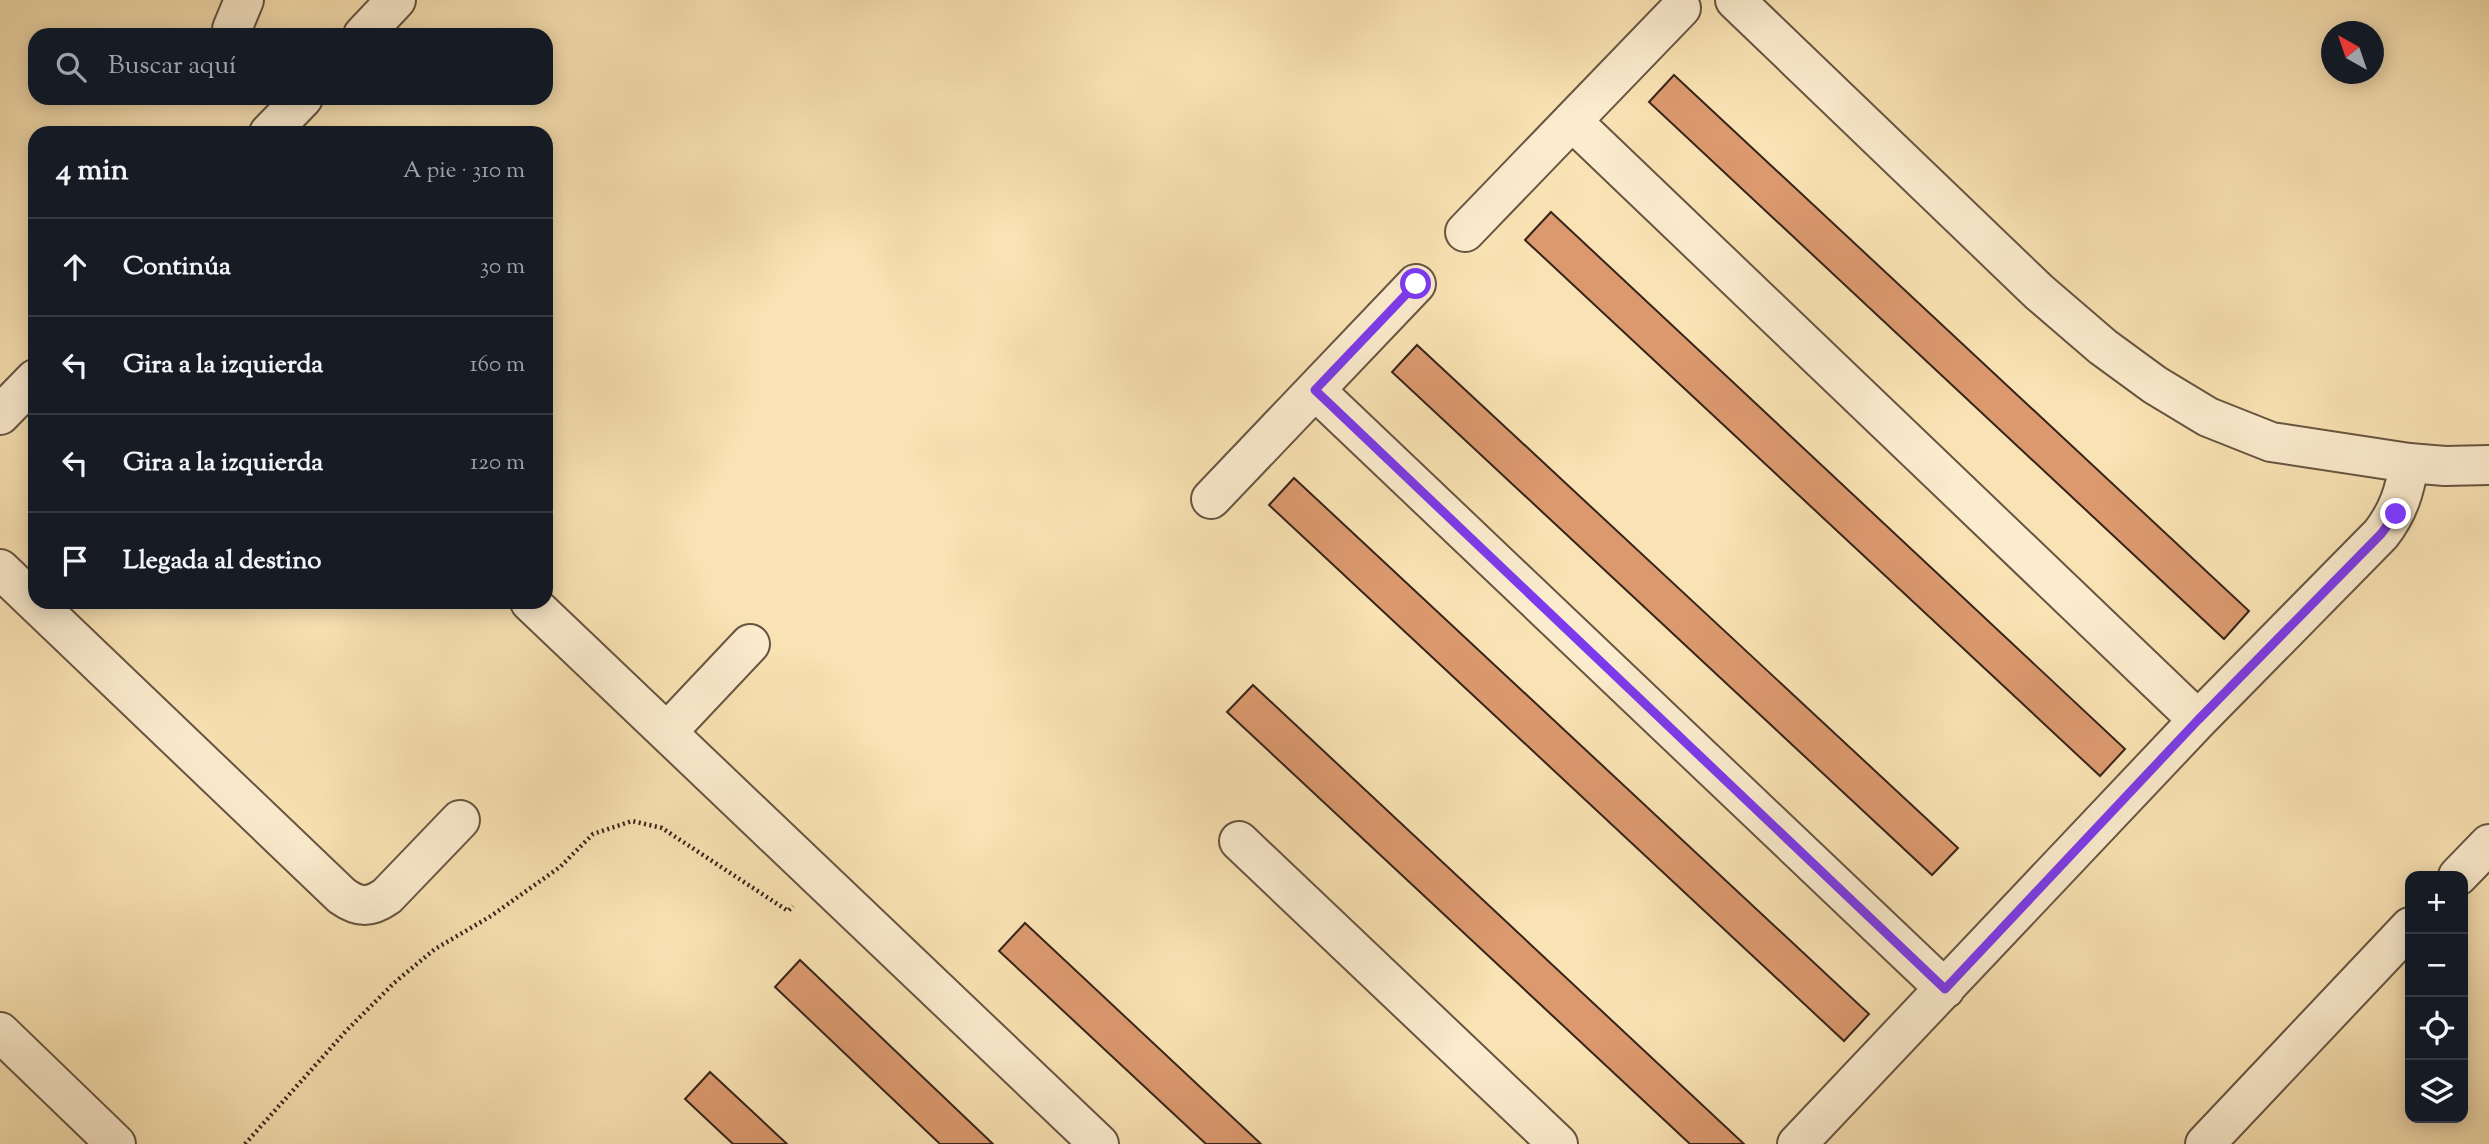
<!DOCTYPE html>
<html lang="es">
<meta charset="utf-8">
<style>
body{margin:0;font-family:"Sorts Mill Goudy",serif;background:#20242c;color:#f1f3f6}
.controls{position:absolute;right:21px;bottom:21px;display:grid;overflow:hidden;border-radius:14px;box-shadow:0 4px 18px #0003}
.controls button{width:63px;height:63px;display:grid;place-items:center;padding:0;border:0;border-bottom:2px solid #363941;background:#171b24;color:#f1f3f6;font:35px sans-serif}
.compass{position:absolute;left:2321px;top:21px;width:63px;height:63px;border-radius:50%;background:#171b24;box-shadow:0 4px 18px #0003;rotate:320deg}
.stop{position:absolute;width:21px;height:21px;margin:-16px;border:5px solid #7c3aed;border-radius:50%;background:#fff}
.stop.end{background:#7c3aed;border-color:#fff;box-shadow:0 2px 7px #0008}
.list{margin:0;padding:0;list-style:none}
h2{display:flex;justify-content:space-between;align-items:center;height:91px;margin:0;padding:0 28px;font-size:30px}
h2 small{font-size:23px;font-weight:400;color:#9ea1a6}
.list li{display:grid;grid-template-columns:46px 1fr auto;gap:21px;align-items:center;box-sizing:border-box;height:98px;padding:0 28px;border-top:2px solid #363941}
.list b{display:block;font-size:26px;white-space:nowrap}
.list em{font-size:23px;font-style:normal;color:#9ea1a6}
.icon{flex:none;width:38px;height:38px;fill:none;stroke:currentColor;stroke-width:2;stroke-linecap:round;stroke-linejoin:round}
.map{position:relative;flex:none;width:2489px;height:1144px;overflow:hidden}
.search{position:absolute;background:#171b24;box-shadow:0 4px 18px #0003;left:28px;top:28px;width:525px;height:77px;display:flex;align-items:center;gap:18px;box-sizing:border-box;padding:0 24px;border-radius:21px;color:#9ea1a6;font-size:26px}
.panel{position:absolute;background:#171b24;box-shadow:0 4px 18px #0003;left:28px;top:126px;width:525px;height:483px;border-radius:21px}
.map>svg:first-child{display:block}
</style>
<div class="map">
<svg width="2489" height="1144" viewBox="0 0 2489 1144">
<rect width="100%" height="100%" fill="#f9e2b3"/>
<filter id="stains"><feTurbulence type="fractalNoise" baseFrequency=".00286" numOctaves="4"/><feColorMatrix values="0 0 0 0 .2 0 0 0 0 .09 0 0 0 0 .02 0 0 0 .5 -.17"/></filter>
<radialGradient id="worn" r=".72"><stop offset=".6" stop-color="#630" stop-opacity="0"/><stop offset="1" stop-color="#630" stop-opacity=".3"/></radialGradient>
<!-- building -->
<path fill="#dc996e" stroke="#36241b" stroke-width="2" d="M1674,75L2249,611L2224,639L1649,102Z
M1551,212L2125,749L2100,776L1525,240Z
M1417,345L1958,848L1932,875L1392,372Z
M1294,478L1869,1014L1844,1041L1269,505Z
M1253,685L1744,1144H1690L1227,712Z
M1025,923L1261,1144H1206L999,951Z
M800,960L993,1144H940L775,987Z
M710,1072L787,1144H733L685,1099Z"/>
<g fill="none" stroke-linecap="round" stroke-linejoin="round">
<!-- minor casing -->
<g stroke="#675441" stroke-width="42">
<path id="minor" d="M1735,0L2039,292L2103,347L2155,385L2208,417L2271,442L2409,463L2445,466L2489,465
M232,35V29L244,0
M363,35L396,0
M1572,121L2198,720
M269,133L303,98
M1465,232L1681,8
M1315,390L1945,989
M0,415L35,379
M1211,499L1416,284
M0,569L342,896C359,908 370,908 387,896L460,820
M530,602L1099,1144
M667,732L750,644
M1239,841L1558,1144
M2458,876L2489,844
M0,1032L116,1144
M1797,1144L2198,720L2381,534C2398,512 2405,491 2409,463
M2205,1144L2410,927"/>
</g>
<!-- path -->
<path stroke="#36241b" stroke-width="4.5" stroke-dasharray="2 3.5" stroke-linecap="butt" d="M245,1144L346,1031L394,983L435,949L491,916L560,867L593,834L632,821L662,828L788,911L793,906"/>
<!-- minor -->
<use href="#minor" stroke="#fbecce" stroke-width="38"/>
</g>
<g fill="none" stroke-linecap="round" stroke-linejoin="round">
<!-- route -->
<path stroke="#7c3aed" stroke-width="9" d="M1416,284L1315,390L1945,989L2198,720L2381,534L2396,514"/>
</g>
<rect width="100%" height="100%" filter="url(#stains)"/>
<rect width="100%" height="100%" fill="url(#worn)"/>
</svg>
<div class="controls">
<button>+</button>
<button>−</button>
<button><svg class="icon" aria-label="locate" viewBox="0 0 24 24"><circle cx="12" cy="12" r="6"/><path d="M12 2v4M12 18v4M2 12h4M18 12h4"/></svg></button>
<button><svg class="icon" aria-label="layers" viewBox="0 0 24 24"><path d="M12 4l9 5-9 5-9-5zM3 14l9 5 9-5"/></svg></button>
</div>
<svg class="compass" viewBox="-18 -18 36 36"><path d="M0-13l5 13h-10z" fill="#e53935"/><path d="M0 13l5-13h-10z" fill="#9ea1a6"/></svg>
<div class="stop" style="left:1416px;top:284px"></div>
<div class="stop end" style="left:2396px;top:514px"></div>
<div class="search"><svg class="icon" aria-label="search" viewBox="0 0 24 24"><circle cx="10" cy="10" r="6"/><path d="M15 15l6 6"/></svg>Buscar aquí</div>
<section class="panel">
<h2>4 min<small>A pie · 310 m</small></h2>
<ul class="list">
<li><svg class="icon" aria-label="ahead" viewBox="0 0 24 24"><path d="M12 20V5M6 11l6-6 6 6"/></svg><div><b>Continúa</b></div><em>30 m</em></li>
<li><svg class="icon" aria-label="left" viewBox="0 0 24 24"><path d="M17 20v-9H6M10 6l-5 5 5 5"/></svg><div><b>Gira a la izquierda</b></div><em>160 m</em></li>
<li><svg class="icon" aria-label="left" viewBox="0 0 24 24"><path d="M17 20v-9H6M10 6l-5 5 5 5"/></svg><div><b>Gira a la izquierda</b></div><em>120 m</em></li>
<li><svg class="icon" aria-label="arrive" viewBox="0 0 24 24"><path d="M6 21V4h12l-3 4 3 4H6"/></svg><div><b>Llegada al destino</b></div></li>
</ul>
</section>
</div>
